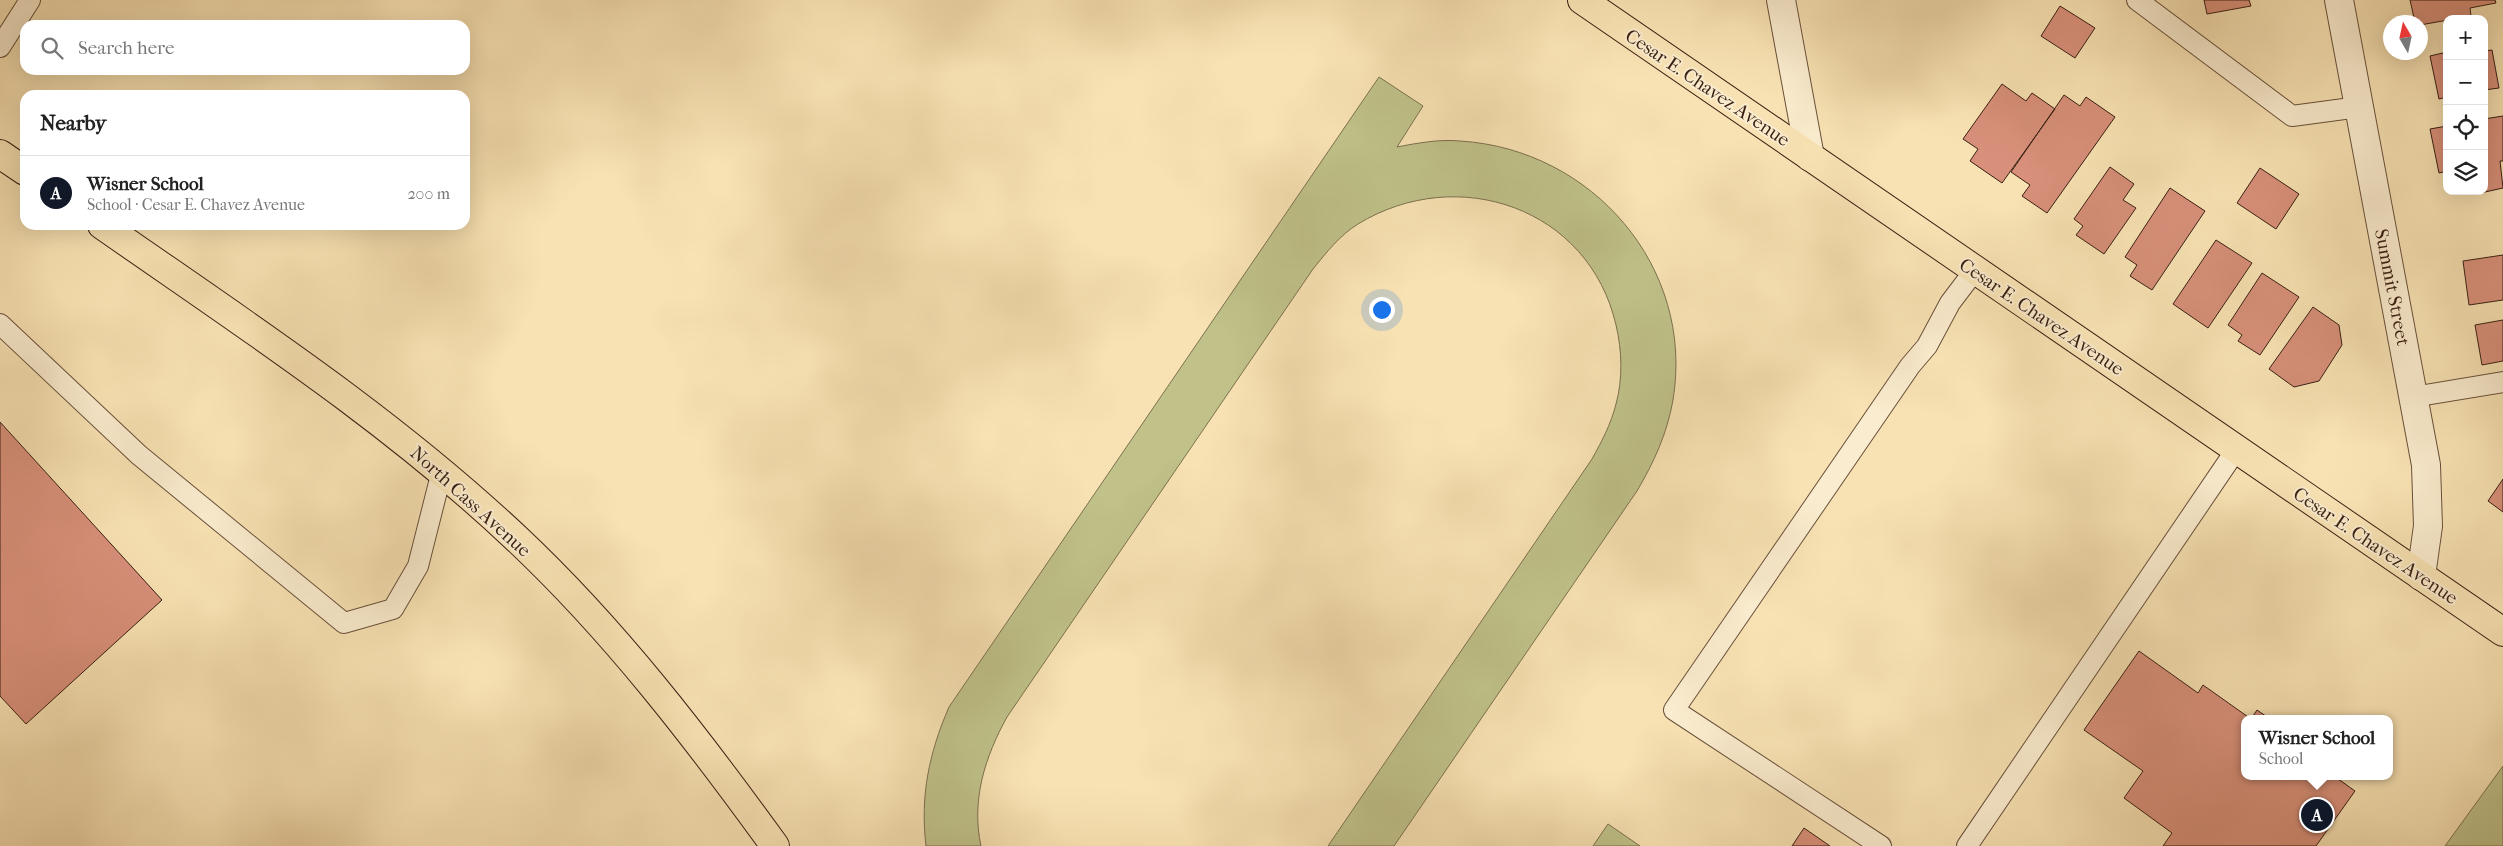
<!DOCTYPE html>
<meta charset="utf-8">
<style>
body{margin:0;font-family:"IM FELL French Canon",serif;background:#f2f2f2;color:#222}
.controls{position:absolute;right:15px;top:15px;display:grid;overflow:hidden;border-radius:10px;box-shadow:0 5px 20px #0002}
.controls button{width:45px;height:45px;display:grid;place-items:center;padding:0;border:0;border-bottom:1px solid #e0e0e0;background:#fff;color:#222;font:25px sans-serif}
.compass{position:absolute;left:2383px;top:15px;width:45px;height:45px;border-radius:50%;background:#fff;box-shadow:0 5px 20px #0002;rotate:351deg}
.you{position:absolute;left:1381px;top:309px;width:18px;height:18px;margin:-12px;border:4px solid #fff;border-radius:50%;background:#1a73e8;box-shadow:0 0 0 8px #1a73e833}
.badge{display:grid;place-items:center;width:32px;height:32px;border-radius:50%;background:#111827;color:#fff;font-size:16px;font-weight:700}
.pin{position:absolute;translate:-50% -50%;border:2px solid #fff;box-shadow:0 1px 5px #0006}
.popup{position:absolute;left:2241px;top:715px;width:152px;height:65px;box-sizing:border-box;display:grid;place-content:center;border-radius:10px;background:#fff;filter:drop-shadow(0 1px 4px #0005);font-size:16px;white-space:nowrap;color:#767676}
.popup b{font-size:19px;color:#222}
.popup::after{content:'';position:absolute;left:50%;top:100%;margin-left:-10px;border:10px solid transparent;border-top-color:#fff}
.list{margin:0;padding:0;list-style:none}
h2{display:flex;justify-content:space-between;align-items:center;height:65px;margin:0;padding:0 20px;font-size:21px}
h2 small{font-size:16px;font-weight:400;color:#767676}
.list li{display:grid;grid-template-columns:32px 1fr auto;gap:15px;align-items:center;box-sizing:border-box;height:75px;padding:0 20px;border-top:1px solid #e0e0e0}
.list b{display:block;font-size:19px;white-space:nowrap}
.list p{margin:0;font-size:16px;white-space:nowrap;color:#767676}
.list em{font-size:16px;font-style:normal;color:#767676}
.icon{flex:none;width:28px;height:28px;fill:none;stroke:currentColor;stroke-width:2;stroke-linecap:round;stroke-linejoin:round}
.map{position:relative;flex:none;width:2503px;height:846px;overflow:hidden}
.search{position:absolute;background:#fff;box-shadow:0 5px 20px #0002;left:20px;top:20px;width:450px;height:55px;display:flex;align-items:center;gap:12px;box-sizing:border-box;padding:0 18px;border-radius:15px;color:#767676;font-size:19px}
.panel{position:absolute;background:#fff;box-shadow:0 5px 20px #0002;left:20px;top:90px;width:450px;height:140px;border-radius:15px}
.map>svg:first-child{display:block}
</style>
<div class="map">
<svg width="2503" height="846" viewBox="0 0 2503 846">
<rect width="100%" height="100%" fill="#f8e2b3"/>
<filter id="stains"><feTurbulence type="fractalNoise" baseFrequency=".004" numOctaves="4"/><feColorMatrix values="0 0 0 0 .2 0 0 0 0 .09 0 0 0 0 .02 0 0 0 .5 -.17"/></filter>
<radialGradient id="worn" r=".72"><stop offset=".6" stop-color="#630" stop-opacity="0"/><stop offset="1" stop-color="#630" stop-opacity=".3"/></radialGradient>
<!-- green -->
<path fill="#c0c28a" stroke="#7c704e" d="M1379,77L1423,106L1397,147C1418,143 1439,139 1460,141C1592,149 1695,267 1673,400C1667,434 1654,462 1637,491L1394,846H1328L1592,459C1602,441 1611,424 1616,404C1623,379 1622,350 1616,325C1589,208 1458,163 1358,224C1340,235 1326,253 1313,269L1007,717C985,757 971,800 981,846H926C920,796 929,753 949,707Z
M2503,766V846H2445Z
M1608,824L1640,846H1593Z"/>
<!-- building -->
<path fill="#d8907a" stroke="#391f13" d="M2204,0H2249L2251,6L2207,14Z
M2410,0H2495L2496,3L2470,8L2471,16L2420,25V22H2415Z
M2060,6L2095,28L2075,58L2041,36Z
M2492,50L2499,88L2484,90V51Z
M2447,52V97L2439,99L2430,56Z
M2002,84L2026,101L2032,93L2055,109L2002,183L1970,161L1978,149L1963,139Z
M2064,95L2080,106L2086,97L2115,117L2047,213L2022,196L2030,185L2011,172Z
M2503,116V161H2500L2503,188L2476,194L2475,191H2484V119Z
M2447,126V171L2439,173L2430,129Z
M2110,167L2134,184L2123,200L2136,208L2104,254L2076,235L2083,226L2074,219Z
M2260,168L2299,194L2276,229L2237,203Z
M2170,188L2205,211L2152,290L2130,276L2137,265L2125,257Z
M2216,240L2252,263L2208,328L2173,304Z
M2503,255V300L2469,305L2463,261Z
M2262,273L2299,297L2260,355L2238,341L2242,335L2228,325Z
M2313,307L2339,325L2342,345L2319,381L2294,387L2269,369Z
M2503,320V361L2482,365L2475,325Z
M0,422L162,600L26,724L0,696Z
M2503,479V512L2488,501Z
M2139,651L2198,693L2203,685L2251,719H2244V776H2334L2355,791L2316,846H2163L2172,833L2124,798L2143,771L2084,730Z
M2257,710L2270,719H2251Z
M1804,828L1830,846H1792Z"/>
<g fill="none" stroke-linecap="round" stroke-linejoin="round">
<!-- lane casing -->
<g stroke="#69503b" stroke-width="22">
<path id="lane" d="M2137,0L2292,116L2359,107
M0,47L30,0
M0,324L139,455L344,623L393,609L418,566L442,471
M2413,397L2503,382
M1881,846L1674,710L1910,366L1927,346L1950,303L1975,270
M1967,846L2236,450"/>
</g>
<!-- street casing -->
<g stroke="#69503b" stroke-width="30">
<path id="street" d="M1781,0L1810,157
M2339,0L2426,465L2428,526L2421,576"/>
</g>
<!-- primary casing -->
<g stroke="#391f13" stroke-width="30">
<path id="primary" d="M1582,0L2503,632
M0,154L25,171
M102,225C244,324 390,419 516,538C614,630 696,737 775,846"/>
</g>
<!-- lane -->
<use href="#lane" stroke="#faecce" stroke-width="20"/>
<!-- street -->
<use href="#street" stroke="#faecce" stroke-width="28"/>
<!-- primary -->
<use href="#primary" stroke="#f8e2b3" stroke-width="28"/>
</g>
<g text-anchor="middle" stroke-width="4" stroke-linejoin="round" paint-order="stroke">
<!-- street labels -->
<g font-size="19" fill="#391f13" stroke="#faecce">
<text transform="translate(1708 87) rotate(34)" y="7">Cesar E. Chavez Avenue</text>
<text transform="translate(2393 287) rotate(79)" y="7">Summit Street</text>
<text transform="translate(2042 316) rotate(34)" y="7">Cesar E. Chavez Avenue</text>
<text transform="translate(471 501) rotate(42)" y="7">North Cass Avenue</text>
<text transform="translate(2376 545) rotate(34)" y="7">Cesar E. Chavez Avenue</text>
</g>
</g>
<rect width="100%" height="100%" filter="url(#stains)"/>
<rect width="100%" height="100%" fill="url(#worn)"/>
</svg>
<div class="controls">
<button>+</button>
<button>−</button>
<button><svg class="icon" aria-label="locate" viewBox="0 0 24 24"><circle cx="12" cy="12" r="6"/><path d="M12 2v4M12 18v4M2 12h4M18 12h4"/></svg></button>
<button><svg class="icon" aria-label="layers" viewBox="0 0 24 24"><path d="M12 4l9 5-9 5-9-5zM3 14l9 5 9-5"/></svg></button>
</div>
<svg class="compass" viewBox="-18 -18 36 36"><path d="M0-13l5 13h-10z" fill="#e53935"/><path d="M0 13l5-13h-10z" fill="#767676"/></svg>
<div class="you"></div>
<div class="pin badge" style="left:2317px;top:815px">A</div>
<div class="popup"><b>Wisner School</b>School</div>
<div class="search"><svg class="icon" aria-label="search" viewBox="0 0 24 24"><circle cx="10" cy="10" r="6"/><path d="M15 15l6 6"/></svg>Search here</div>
<section class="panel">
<h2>Nearby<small></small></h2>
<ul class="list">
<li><span class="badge">A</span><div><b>Wisner School</b><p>School · Cesar E. Chavez Avenue</p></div><em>200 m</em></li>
</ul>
</section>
</div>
